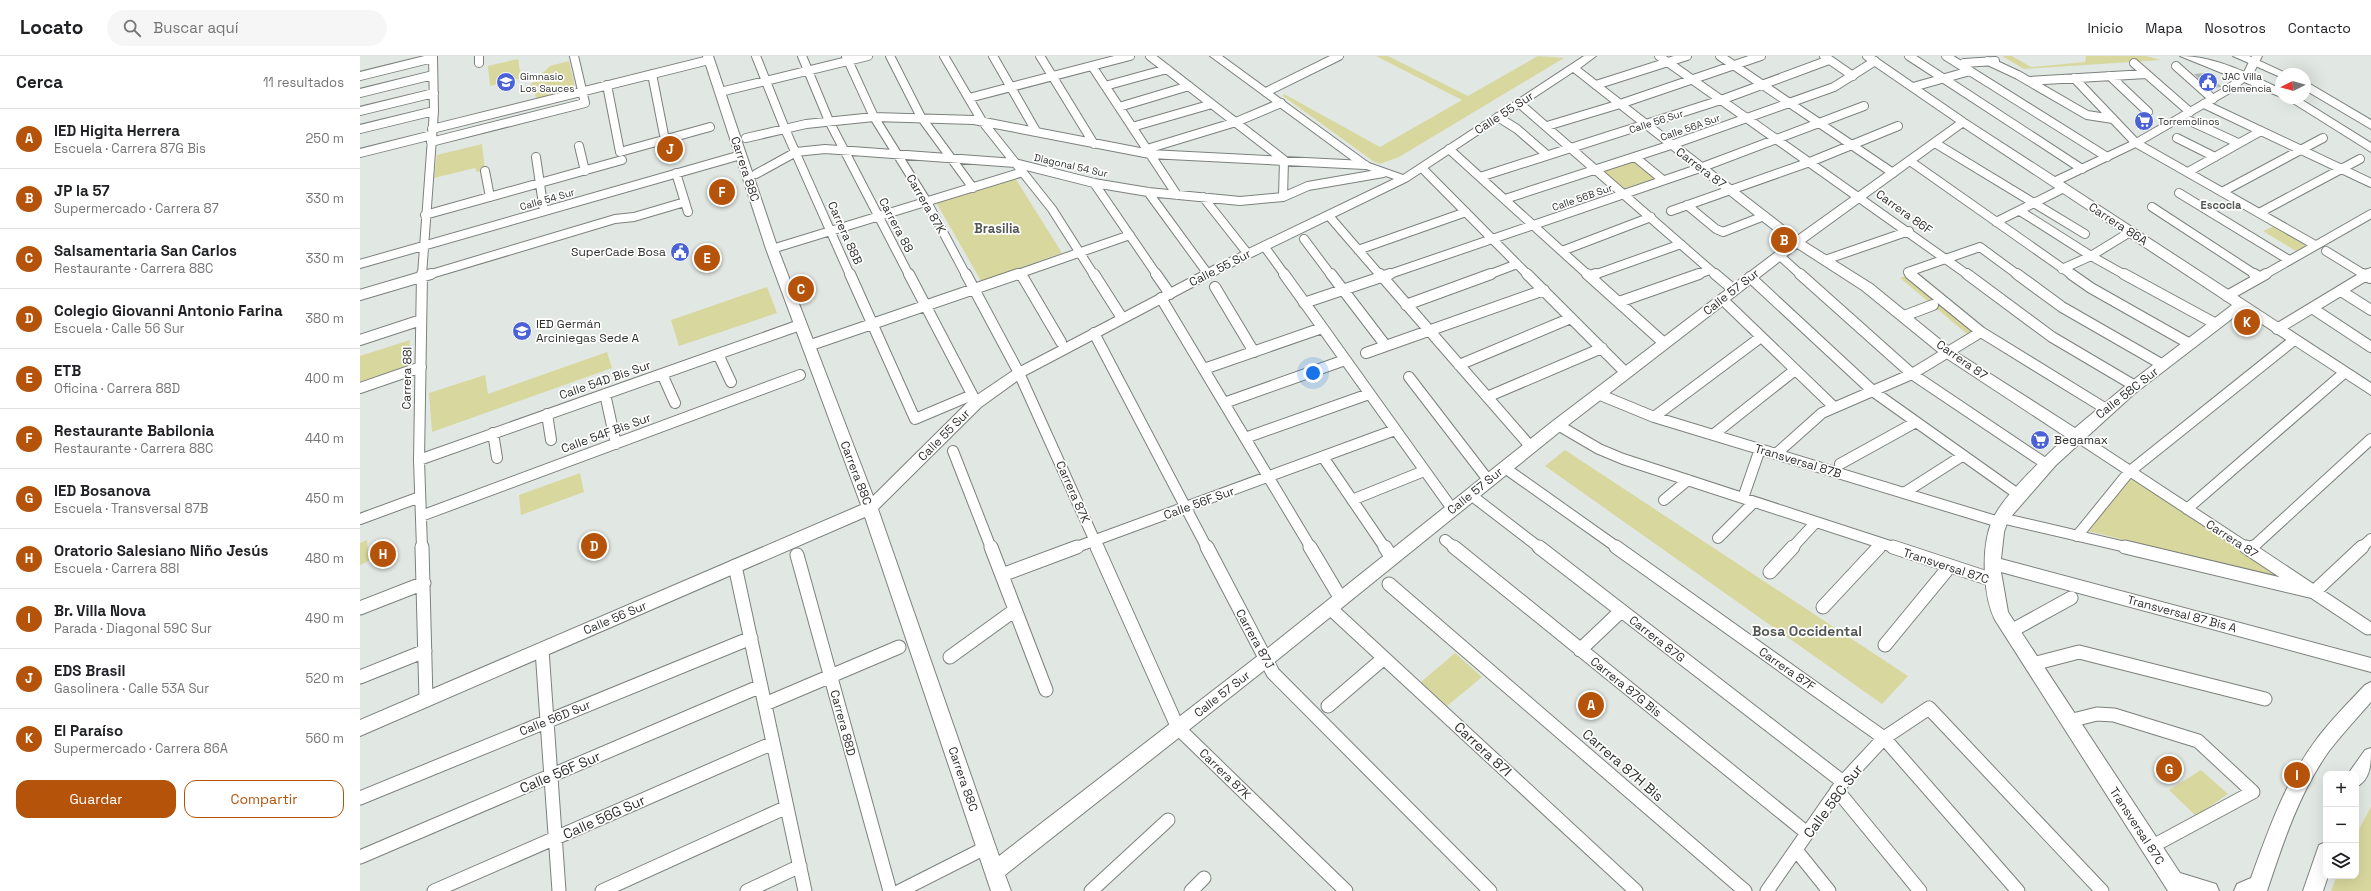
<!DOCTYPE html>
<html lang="es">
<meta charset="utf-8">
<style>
body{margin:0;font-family:"Space Grotesk",sans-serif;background:#f6f6f6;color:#202124}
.controls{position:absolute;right:12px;bottom:12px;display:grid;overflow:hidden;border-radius:8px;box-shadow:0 4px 16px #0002}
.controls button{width:36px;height:36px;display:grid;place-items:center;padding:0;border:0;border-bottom:1px solid #e0e0e0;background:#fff;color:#202124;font:20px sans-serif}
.compass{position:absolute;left:1915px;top:12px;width:36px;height:36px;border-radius:50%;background:#fff;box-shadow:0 4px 16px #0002;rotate:265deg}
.you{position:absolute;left:953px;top:317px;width:14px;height:14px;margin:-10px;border:3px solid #fff;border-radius:50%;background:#1a73e8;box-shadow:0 0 0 6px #1a73e833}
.badge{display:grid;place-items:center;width:26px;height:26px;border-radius:50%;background:#b45309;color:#fff;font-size:13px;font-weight:700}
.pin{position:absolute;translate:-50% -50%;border:2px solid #fff;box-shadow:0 1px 4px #0006}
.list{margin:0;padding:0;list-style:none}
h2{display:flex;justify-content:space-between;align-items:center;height:52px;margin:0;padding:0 16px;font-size:17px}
h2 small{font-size:13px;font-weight:400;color:#757577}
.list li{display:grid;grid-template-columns:26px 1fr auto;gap:12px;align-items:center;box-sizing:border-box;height:60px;padding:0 16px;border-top:1px solid #e0e0e0}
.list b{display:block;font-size:15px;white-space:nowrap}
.list p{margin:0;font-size:13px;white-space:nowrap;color:#757577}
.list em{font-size:13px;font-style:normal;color:#757577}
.actions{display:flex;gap:8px;padding:12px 16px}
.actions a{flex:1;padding:9px 0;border:1px solid #b45309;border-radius:12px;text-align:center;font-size:14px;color:#b45309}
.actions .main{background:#b45309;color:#fff}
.icon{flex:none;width:22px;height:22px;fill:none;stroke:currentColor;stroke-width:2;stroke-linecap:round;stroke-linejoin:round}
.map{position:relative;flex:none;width:2011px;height:835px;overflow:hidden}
header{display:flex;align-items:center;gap:24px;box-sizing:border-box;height:56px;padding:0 20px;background:#fff;border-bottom:1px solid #e0e0e0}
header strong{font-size:19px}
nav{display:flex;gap:22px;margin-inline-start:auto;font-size:14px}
.search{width:280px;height:36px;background:#f6f6f6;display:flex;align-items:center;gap:10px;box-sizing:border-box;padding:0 14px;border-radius:22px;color:#757577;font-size:15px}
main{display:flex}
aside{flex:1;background:#fff}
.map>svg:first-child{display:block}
</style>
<header>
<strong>Locato</strong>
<div class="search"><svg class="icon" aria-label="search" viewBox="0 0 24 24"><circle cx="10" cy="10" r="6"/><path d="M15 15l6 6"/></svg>Buscar aquí</div>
<nav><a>Inicio</a><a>Mapa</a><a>Nosotros</a><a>Contacto</a></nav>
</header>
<main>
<aside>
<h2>Cerca<small>11 resultados</small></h2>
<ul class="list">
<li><span class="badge">A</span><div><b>IED Higita Herrera</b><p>Escuela · Carrera 87G Bis</p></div><em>250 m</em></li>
<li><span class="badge">B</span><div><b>JP la 57</b><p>Supermercado · Carrera 87</p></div><em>330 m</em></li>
<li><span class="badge">C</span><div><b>Salsamentaria San Carlos</b><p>Restaurante · Carrera 88C</p></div><em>330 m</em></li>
<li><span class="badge">D</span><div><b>Colegio Giovanni Antonio Farina</b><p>Escuela · Calle 56 Sur</p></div><em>380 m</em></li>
<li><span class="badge">E</span><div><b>ETB</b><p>Oficina · Carrera 88D</p></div><em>400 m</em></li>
<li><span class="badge">F</span><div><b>Restaurante Babilonia</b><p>Restaurante · Carrera 88C</p></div><em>440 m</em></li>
<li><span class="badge">G</span><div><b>IED Bosanova</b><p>Escuela · Transversal 87B</p></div><em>450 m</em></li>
<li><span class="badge">H</span><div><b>Oratorio Salesiano Niño Jesús</b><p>Escuela · Carrera 88I</p></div><em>480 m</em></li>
<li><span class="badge">I</span><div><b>Br. Villa Nova</b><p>Parada · Diagonal 59C Sur</p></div><em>490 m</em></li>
<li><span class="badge">J</span><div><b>EDS Brasil</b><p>Gasolinera · Calle 53A Sur</p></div><em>520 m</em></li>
<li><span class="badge">K</span><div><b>El Paraíso</b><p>Supermercado · Carrera 86A</p></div><em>560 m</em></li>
</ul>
<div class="actions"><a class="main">Guardar</a><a>Compartir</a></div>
</aside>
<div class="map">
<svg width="2011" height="835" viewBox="0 0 2011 835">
<rect width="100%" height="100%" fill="#e1e7e2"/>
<!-- green -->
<path fill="#d8d89e" d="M1016,0H1028L1108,40L1178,0L1204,2L1039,101L1020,108L1013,105L923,40L924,38L1020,91L1102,44Z
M1642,0H1652L1671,11L1725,6L1726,0H1786L1801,4L1664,13Z
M158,3L161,22L130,30L128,10Z
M209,5L216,35L177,44L171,28L190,10Z
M122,88L125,115L117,116L115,112L74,122L77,99Z
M1274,104L1296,122L1263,133L1242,114Z
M655,122L702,197L621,225L576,146Z
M1915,170L1948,189L1936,195L1903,175Z
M1548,219L1616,275L1607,278L1540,222Z
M407,231L417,257L319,290L311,264Z
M50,284L46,310L0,326V300Z
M247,296L252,312L72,376L69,337L125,319L128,338Z
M1205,394L1548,620L1522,648L1185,410Z
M220,417L224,436L161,459L159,439Z
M1770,419L1932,526L1728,475Z
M7,484L9,505L0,509V487Z
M1095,597L1122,621L1087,650L1061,626Z
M1841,714L1868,738L1836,760L1809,734Z
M2011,751V835H1971L1977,820H1996V779Z"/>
<!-- building -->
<path fill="#aeb6b4" d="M1845,17L1862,31L1849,32L1834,18Z"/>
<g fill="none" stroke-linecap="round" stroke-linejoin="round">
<!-- street-far2 casing -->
<g stroke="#7c817d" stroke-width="10">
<path id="street-far2" d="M119,0V7
M396,0L425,73L490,219
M442,0L469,65L549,219
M486,0L514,61L567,146L606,219
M530,0L561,61L613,132
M584,0L622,65L692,153L734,219
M633,0L676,75
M680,0L734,88
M790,0L924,104L923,141
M1299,0L1608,219
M1360,0L1533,117
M1464,0L1493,20
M1507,0L1603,66
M1549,0L1722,113
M1586,0L1747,101
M1628,5L1658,19L1727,59L1753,63
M1604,7L1635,5
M1774,7L1830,56
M732,10L817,139
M1816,10L1853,43
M292,18L305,84
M0,20L73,2
M1750,20L1788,56
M1714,22L1776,87L1955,189
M1669,25L1786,18
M247,29L260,96L350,71
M1236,29L1327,0
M745,30L807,13
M1553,31L1610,15
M360,36L508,0
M906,36L979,0
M0,37L73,19
M609,42L770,0
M1159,47L1356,219
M1844,48L2011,127
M759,51L829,30
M0,55L74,37
M1138,61L1157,73L1187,99
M1830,65L1878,87
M1187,70L1260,48L1401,0
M772,71L852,48
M0,73L74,55
M72,73L349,4
M386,82L446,68L514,61L614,64L790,98L1005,109
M1817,82L1855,101
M71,86L225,47L214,0
M1575,87L1725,178
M219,90L225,115
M787,93L876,66L921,47
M1089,93L1228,219
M0,97L72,79
M176,101L184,155
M1275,101L1303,124
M1550,105L1712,219
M1062,112L1168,219
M125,115L130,141
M1828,116L1901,75
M316,117L328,156
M396,118L436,96L465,93L655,107L734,127L788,136L880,145L923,141L948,130L1023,117
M1120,121L1361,44L1469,4
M734,127L797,219
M788,136L848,218
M1862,136L1963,82
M1819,137L1929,204
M843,141L888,198
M1145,143L1311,89L1474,31L1515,5
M1327,149L1356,173L1363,176L1404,160
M1792,151L1896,219
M1311,155L1450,106L1538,70
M1660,155L1731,200L1765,219
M1899,157L2000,103
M65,159L262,104
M969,160L1020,219
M1636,166L1704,132
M944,183L971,219
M904,190L925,219
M412,193L663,116
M998,194L1106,156
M1202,195L1291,161
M1966,195L2005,219
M1419,199L1441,219
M1465,204L1549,175
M0,208L381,99
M1702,213L1731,200L1770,176
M1548,216L1620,191L1658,219
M1548,216L1551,219
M661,217L662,219
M62,219L74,55L73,0
M68,219L255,163L274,161L325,146
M655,219L770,179
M1027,219L1340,112L1504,50
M1128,219L1157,208
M1234,219L1321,188
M1336,219L1350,214
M1904,219L2011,158
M2006,219L2011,216"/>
</g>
<!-- street-far1 casing -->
<g stroke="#7c817d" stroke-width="12">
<path id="street-far1" d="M490,218L555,363L612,339
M549,218L615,344
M606,218L659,317L738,492
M661,218L701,286
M734,218L762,262
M796,218L810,238
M924,218L1093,454
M971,218L1026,290
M1020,218L1171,391
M1167,218L1266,317
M1227,218L1304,287
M1355,218L1374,234
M1440,218L1552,318L1686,408
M1550,218L1621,276L1746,353
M1607,218L1692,281L1775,330
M1657,218L1702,251L1803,309
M1711,218L1731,232L1830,288
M1764,218L1856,268
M1894,218L1899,221
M2003,218L2010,222
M1230,220L1236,218
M1390,221L1514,336L1659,439
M855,231L894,296
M1981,235L2011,254
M0,239L71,218
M1867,240L1906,218
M801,242L951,492
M1362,243L1474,351
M1259,246L1339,218
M944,247L1030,218
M1046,249L1131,218
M1952,252L2011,291
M1544,260L1573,249
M1917,273L2008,218
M734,277L847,492
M0,284L61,264
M448,290L658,218
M1006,297L1184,234
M358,298L371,326
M1099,309L1211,262
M844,313L962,272
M302,318L315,347
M1049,321L1129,425
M0,332L61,311
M245,338L256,388
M1238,338L1294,361L1639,466
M1127,341L1242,292
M864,347L985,304
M187,358L191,384
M1294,361L1401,281
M1198,369L1239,393L1263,403L1536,492
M133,377L137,402
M1353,379L1435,314
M1715,379L1887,492
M885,382L1009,338
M593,395L631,492
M1416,398L1462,357L1552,318L1616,279
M963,401L1025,492
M59,404L440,269
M1480,408L1556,366
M1145,412L1258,492
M1544,437L1602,400
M1111,439L1180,492
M1383,442L1400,393
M992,444L1064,415
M1304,444L1328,424
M1827,453L1984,317
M61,460L440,319
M1641,462L1770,492
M0,463L60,441
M1717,480L1769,416L1934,284
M1358,482L1394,446
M1085,484L1095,492
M62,492L59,404L62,218
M714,492L1035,374
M1432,492L1455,467
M1518,492L1521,489
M1892,492L2011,383
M2001,492L2011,483"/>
</g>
<!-- street casing -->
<g stroke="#7c817d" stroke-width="15">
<path id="street" d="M62,491L66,644
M631,491L686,634
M737,491L818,672L986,835
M847,491L913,617L1130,835
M950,491L981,543
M1025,491L1032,502
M1094,491L1447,777
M1179,491L1483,726
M1256,491L1524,682L1658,835
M1533,491L1633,524
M1765,491L1954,536L2002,491
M1886,491L2008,572
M1890,494L1893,491
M437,499L530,835
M375,510L445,835
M1410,516L1433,491
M642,519L717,491
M1029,528L1385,835
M1463,551L1519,491
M0,552L64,527
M970,552L1276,835
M1651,575L1711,542
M1525,589L1590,510
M182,594L199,835
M1220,594L1261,555
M590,601L655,554
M1673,608L1719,596L1905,643
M0,621L65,595
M405,648L539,591
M968,650L1024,602
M1709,665L1737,658L1754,659L1838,685L1893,736L1791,791
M1477,734L1560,835
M0,742L391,582
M1436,794L1469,835
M0,801L401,630
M74,835L413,687
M242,835L427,751
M387,835L440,810
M540,835L627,791
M731,835L808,764
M831,835L844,822
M1407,835L1483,726L1524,682L1569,652L1742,835"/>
</g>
<!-- secondary casing -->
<g stroke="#7c817d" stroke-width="2">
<path id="secondary" d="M343,0H353L418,193L513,440L611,343L654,314L855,209L1034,123L1001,111L850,0H862L1009,107L1043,119L1224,0H1236L1220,12L1437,180L1599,64H1607L1695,121L1772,85L1862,33L1884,16L1892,0H1902L1892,20L1870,37L1780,89L1703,126L2011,327V339L1882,255L1774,338L1696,409L1648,464L1644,476L1641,503L2011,602V616L1641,516L1648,556L1820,817L1856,828L1859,835H1808L1635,564C1628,550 1626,535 1625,519C1624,502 1625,482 1632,465C1642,440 1686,400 1706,381L1583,300L1502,234L1437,192L1203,373L911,609L645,819L651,835H631L505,461L0,680V664L501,449L406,193ZM1213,16L1429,186L1193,365L899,599L639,800L518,453L621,351L664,320L863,215L1048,125ZM1603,71L1872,249L1764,331L1715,372L1593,294L1512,228L1445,186Z
M2011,626V646C1997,662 1982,678 1969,695C1939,737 1923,787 1907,835H1874L1877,828L1891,822C1908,775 1926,724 1956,684C1971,664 1988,647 2005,629Z
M2011,692C2011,707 2011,724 1996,731V718H1988L2005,694Z
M1966,786V820H1968L1963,835H1943L1959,789Z"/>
</g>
<!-- primary casing -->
<g stroke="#7c817d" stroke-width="2">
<path id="primary" d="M1820,0C1855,0 1890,18 1921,33V41Z
M1873,0H1889L1928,18L1918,20Z
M1945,25L2011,64V73L1945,34Z
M1925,42H1939L2011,87V96Z"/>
</g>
<!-- street-far2 -->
<use href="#street-far2" stroke="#fff" stroke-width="8"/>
<!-- street-far1 -->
<use href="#street-far1" stroke="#fff" stroke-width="10"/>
<!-- street -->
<use href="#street" stroke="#fff" stroke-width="13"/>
<!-- secondary -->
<use href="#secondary" fill="#fff" fill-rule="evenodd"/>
<!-- primary -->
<use href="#primary" fill="#fff" fill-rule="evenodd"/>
</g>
<!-- icons -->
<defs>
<g id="school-disc" transform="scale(1)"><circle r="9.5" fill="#4b62d6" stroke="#fff"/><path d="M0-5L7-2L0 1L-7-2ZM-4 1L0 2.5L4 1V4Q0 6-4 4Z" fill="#fff"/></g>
<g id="civic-disc" transform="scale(1)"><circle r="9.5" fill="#4b62d6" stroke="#fff"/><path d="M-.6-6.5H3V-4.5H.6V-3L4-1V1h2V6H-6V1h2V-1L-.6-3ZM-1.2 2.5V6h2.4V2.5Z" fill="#fff"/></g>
<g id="supermarket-disc" transform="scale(1)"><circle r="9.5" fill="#4b62d6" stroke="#fff"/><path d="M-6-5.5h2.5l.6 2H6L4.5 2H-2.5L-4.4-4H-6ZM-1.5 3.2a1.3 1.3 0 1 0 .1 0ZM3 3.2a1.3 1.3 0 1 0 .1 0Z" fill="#fff"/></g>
</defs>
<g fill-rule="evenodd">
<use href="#school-disc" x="146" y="26"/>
<use href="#civic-disc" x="1848" y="26"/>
<use href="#supermarket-disc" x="1784" y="65"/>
<use href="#civic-disc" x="320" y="196"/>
<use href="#school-disc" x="162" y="275"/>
<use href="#supermarket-disc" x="1680" y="384"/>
</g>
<g text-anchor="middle" stroke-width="3.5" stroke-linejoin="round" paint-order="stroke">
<!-- far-poi labels -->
<g font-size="10" fill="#2d2f2d" stroke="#fff" text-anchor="start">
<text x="160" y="24">Gimnasio<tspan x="160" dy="12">Los Sauces</tspan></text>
<text x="1862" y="24">JAC Villa<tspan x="1862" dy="12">Clemencia</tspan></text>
<text x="1798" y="69">Torremolinos</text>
</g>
<!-- far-street labels -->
<g font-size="10" fill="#2d2f2d" stroke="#fff">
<text transform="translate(1296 65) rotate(-18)" y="4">Calle 56 Sur</text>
<text transform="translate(1330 71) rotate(-19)" y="4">Calle 56A Sur</text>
<text transform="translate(711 109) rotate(13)" y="4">Diagonal 54 Sur</text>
<text transform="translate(1222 141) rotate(-19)" y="4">Calle 56B Sur</text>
<text transform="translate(187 143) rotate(-16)" y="4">Calle 54 Sur</text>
</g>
<!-- far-neighbourhood labels -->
<g font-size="11" font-weight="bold" fill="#535854" stroke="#fff">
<text x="1861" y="153">Escocia</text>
</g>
<!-- street labels -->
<g font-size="12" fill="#2d2f2d" stroke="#fff">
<text transform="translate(1144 57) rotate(-33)" y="4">Calle 55 Sur</text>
<text transform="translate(1341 112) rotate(37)" y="4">Carrera 87</text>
<text transform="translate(385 113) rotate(72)" y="4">Carrera 88C</text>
<text transform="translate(566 148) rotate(60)" y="4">Carrera 87K</text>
<text transform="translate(1544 156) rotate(36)" y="4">Carrera 86F</text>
<text transform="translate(1758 168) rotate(33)" y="4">Carrera 86A</text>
<text transform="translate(536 169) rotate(62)" y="4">Carrera 88</text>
<text transform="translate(485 177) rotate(66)" y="4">Carrera 88B</text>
<text transform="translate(860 212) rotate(-27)" y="4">Calle 55 Sur</text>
<text transform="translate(1371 236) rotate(-38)" y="4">Calle 57 Sur</text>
<text transform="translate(1602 304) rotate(35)" y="4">Carrera 87</text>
<text transform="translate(47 322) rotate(-89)" y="4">Carrera 88I</text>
<text transform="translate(245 324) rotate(-19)" y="4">Calle 54D Bis Sur</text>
<text transform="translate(1767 337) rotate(-38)" y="4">Calle 58C Sur</text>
<text transform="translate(246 377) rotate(-20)" y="4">Calle 54F Bis Sur</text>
<text transform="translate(584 379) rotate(-45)" y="4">Calle 55 Sur</text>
<text transform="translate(1438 405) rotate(17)" y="4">Transversal 87B</text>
<text transform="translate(496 417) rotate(69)" y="4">Carrera 88C</text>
<text transform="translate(1115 435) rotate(-39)" y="4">Calle 57 Sur</text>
<text transform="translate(713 436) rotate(66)" y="4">Carrera 87K</text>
<text transform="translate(839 447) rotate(-20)" y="4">Calle 56F Sur</text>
<text transform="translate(1872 483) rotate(33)" y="4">Carrera 87</text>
<text transform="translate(1586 510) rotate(18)" y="4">Transversal 87C</text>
<text transform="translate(1822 558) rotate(15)" y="4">Transversal 87 Bis A</text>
<text transform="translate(255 562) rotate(-23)" y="4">Calle 56 Sur</text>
<text transform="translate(895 583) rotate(61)" y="4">Carrera 87J</text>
<text transform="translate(1297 583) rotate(38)" y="4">Carrera 87G</text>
<text transform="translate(1427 613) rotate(35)" y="4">Carrera 87F</text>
<text transform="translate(1266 631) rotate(39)" y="4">Carrera 87G Bis</text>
<text transform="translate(862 638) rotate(-38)" y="4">Calle 57 Sur</text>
<text transform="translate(195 662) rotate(-22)" y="4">Calle 56D Sur</text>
<text transform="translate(483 667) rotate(75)" y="4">Carrera 88D</text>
<text transform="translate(865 718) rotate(44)" y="4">Carrera 87K</text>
<text transform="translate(603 723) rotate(71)" y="4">Carrera 88C</text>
<text transform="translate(1777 770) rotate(57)" y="4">Transversal 87C</text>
</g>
<!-- poi labels -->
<g font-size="12" fill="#2d2f2d" stroke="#fff" text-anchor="start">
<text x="306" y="200" text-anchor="end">SuperCade Bosa</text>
<text x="176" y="272">IED Germán<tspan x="176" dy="14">Arciniegas Sede A</tspan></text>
<text x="1694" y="388">Begamax</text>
</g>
<!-- neighbourhood labels -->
<g font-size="13" font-weight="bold" fill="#535854" stroke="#fff">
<text x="637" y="177">Brasilia</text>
</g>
<!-- quarter labels -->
<g font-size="14" font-weight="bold" fill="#535854" stroke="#fff">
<text x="1447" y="580">Bosa Occidental</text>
</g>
<!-- near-street labels -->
<g font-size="14" fill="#2d2f2d" stroke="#fff">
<text transform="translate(1123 693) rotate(43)" y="5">Carrera 87I</text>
<text transform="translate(1263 709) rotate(41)" y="5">Carrera 87H Bis</text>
<text transform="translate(200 716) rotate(-23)" y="5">Calle 56F Sur</text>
<text transform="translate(1473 745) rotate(-53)" y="5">Calle 58C Sur</text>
<text transform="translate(244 761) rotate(-24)" y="5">Calle 56G Sur</text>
</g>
</g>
</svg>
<div class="controls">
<button>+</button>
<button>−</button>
<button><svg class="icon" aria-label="layers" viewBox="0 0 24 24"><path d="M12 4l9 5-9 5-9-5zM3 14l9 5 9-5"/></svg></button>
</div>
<svg class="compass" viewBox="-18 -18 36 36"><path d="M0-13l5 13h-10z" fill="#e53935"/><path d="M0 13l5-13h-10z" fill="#757577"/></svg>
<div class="you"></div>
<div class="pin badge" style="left:1231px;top:649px">A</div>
<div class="pin badge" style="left:1424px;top:184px">B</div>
<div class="pin badge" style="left:441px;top:233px">C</div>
<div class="pin badge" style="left:234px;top:490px">D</div>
<div class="pin badge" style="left:347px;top:202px">E</div>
<div class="pin badge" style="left:362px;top:136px">F</div>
<div class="pin badge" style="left:1809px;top:713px">G</div>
<div class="pin badge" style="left:23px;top:498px">H</div>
<div class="pin badge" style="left:1937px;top:719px">I</div>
<div class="pin badge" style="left:310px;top:93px">J</div>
<div class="pin badge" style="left:1887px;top:266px">K</div>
</div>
</main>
